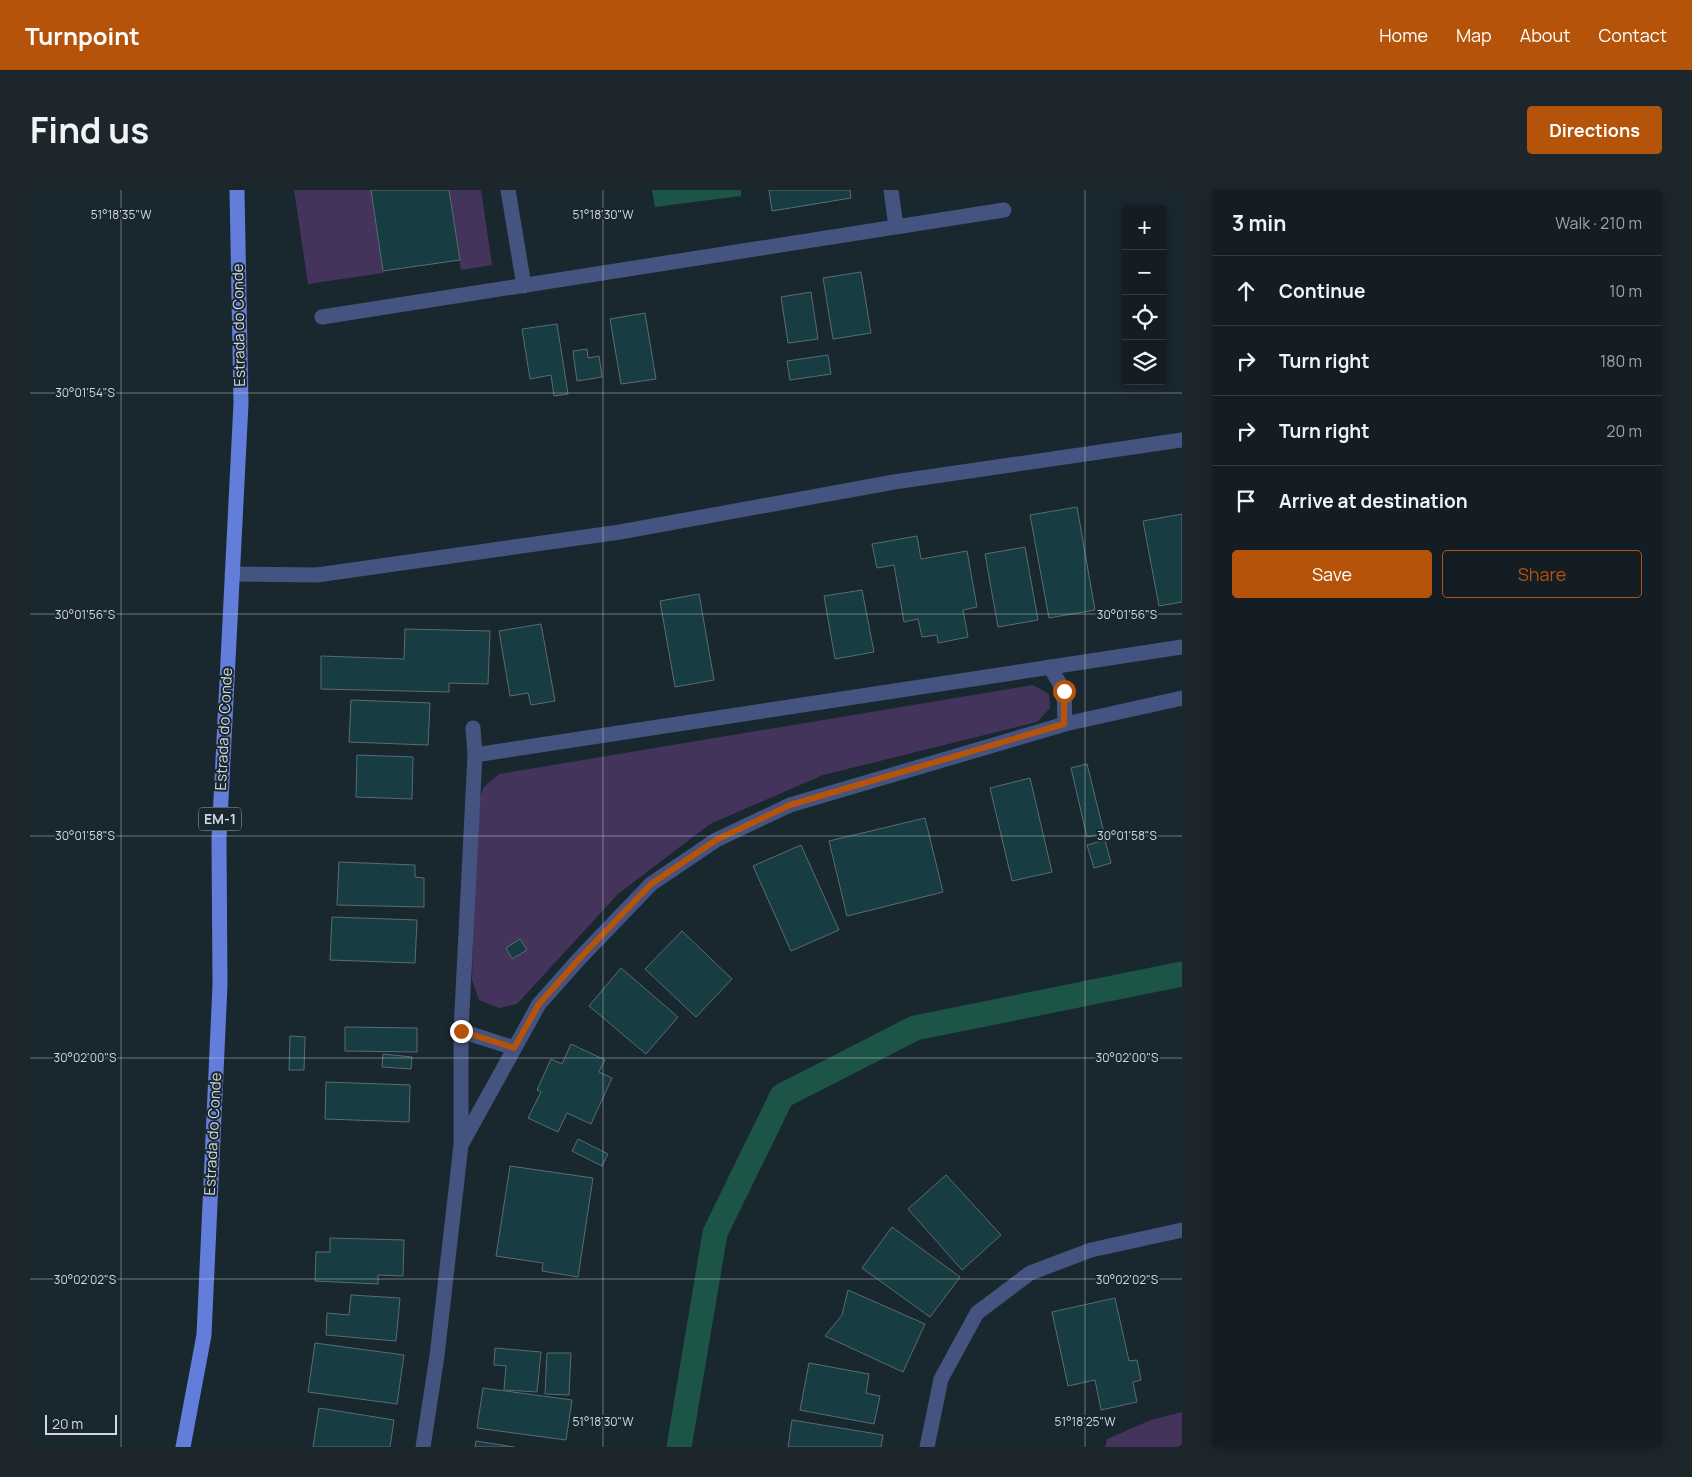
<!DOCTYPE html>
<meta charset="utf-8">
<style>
body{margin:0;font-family:Manrope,sans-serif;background:#1c262b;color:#f1f3f6}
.controls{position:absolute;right:15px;top:15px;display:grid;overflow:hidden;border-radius:5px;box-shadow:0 2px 12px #0003}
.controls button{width:45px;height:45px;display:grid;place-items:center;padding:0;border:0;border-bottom:1px solid #323b41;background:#131d23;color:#f1f3f6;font:25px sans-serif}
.scale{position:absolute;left:15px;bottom:12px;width:72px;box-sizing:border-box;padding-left:5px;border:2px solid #d0d9de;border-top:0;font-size:14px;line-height:18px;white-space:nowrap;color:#d0d9de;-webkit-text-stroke:4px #19272f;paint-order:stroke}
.stop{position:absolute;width:15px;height:15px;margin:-11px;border:4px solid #b45309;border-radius:50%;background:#fff}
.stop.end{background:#b45309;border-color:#fff;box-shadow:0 1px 5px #0008}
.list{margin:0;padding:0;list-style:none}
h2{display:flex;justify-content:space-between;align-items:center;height:65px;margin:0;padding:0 20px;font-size:21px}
h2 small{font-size:16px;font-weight:400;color:#9da2a6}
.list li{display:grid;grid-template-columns:32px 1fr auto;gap:15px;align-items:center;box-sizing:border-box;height:70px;padding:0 20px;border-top:1px solid #323b41}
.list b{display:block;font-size:19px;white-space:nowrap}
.list em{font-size:16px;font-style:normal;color:#9da2a6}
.actions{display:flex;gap:10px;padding:15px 20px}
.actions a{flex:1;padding:11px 0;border:1px solid #b45309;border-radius:5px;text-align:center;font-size:18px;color:#b45309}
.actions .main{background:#b45309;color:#fff}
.icon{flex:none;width:28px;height:28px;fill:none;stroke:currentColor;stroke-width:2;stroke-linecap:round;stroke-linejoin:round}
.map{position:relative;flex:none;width:1152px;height:1257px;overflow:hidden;border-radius:5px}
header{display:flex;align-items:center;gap:30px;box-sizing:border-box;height:70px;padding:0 25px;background:#b45309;color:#fff}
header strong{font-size:24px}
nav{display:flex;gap:28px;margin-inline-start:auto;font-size:18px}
.intro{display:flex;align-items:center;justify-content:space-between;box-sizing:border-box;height:120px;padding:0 30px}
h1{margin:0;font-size:35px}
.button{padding:12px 22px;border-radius:5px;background:#b45309;color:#fff;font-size:18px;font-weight:700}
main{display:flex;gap:30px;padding:0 30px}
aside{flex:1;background:#131d23;border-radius:5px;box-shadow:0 2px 12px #0003}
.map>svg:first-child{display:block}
</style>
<header>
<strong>Turnpoint</strong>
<nav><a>Home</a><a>Map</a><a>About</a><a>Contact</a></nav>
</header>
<div class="intro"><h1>Find us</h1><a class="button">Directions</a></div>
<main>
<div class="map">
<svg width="1152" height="1257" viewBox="0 0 1152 1257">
<rect width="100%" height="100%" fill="#19272f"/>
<!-- green -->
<path fill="#44345c" d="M264,0H341L353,83L278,94Z
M419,0H451L462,75L431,80Z
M1003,495L1019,504L1020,518L1007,532L793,585L680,634L588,704L487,814L469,818L449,810L442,790L446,616L454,597L469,584Z
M1152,1222V1257H1075L1077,1249L1121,1230Z"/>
<!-- water -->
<path fill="#1c5547" d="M622,0H711V6L625,17Z"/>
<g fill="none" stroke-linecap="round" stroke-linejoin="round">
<!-- canal -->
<path stroke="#1c5547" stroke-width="25" d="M649,1257L685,1043L752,906L885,838L1152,784"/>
</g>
<!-- building -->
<path fill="#173c41" stroke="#596d70" d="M341,0H419L430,70L353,81Z
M739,0H820L821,8L742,21Z
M831,82L841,143L803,149L793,88Z
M781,102L788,149L758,153L751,107Z
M615,123L626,189L591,194L580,129Z
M527,134L538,204L524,206L521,185L500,189L492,139Z
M557,159L558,168L569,166L572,187L547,191L543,161Z
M798,165L801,184L760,190L757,171Z
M1047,317L1065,420L1019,428L1000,325Z
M1152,324V412L1129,416L1113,331Z
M887,346L891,369L937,361L947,417L933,420L938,447L908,453L907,445L892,447L888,429L874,432L864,375L847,378L842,354Z
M995,357L1008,430L968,437L955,364Z
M832,400L844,462L805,469L794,406Z
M669,404L684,490L645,497L630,411Z
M511,434L525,511L501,515L498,503L480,506L469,441Z
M375,439L460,441L458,494L419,493V502L291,499V466L374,469Z
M321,510L400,513L398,555L319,552Z
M327,565L383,567L382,609L326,607Z
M1057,574L1074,643L1057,647L1041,578Z
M1000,588L1022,682L982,691L960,598Z
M895,628L913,702L817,726L799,651Z
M1075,650L1081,673L1064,678L1057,655Z
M771,655L809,740L761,761L723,676Z
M309,672L385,675V687L394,688V717L307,715Z
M302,727L387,730L385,773L300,770Z
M652,741L702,789L666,827L615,779Z
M490,749L497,760L482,769L476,758Z
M591,778L648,827L616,864L559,816Z
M315,837L387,838V862L315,861Z
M260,846L275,847L274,880H259Z
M541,854L575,870L569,882L582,888L561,934L537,923L528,942L498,928L511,902L507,900L521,869L532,874Z
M353,864L382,867L381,879L352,877Z
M296,892L380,895L379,932L295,929Z
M548,949L578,964L572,976L542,961Z
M480,976L563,988L548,1087L512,1081L513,1073L466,1066Z
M916,985L971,1045L932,1080L878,1019Z
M862,1037L930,1087L900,1127L832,1078Z
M300,1048L374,1050L373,1086L348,1085V1094L285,1091L286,1062H300Z
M818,1100L895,1134L873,1182L795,1146L812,1125Z
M321,1105L370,1108L366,1151L296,1145L297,1123L319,1125Z
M1085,1108L1099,1171L1107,1170L1111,1190L1103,1192L1107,1212L1071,1220L1065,1190L1038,1196L1022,1122Z
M285,1153L374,1165L367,1214L278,1202Z
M465,1158L511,1162L507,1202L474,1200L476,1176L464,1175Z
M517,1163H541L539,1205L515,1204Z
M779,1173L839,1184L836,1203L850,1206L844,1234L770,1220Z
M453,1198L542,1210L536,1250L447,1238Z
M289,1218L364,1230L360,1257H283Z
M762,1230L853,1245L851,1257H758Z
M446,1251L484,1257H445Z"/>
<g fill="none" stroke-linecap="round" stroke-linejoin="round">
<!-- minor -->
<path stroke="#44537f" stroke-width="15" d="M478,0L494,96
M861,0L866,37
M292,127L974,20
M202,384L287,385L590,342L864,292L1152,250
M1020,477L1034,501L1035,534
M445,565L1152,457
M431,841L484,858
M431,953V841L445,565L443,538
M393,1257L407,1166L431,955L509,814L549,769L621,694L686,650L760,615L1035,534L1152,508
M897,1257L911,1189L947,1123L1000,1083L1061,1060L1152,1040"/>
<!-- major -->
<path stroke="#637eda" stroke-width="15" d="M153,1257L174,1145L190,795L189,649L211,213L207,0"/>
</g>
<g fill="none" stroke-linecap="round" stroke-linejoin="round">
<!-- route -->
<path stroke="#b45309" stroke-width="6" d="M431,841L484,858L509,814L549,769L621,694L686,650L760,615L1034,534V501"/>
</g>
<!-- ticks -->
<path fill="none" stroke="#d0d9de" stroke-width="1" stroke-opacity="0.45" d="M91,0V1257M573,0V1257M1055,0V1257M0,203H1152M0,424H1152M0,646H1152M0,868H1152M0,1089H1152"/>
<g text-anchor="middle" stroke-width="4" stroke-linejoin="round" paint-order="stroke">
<!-- shield labels -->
<rect fill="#19272f" stroke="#99a4aa" stroke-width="1" x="169" y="617.5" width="42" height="23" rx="4"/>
<g font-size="14" font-weight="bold" fill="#d0d9de">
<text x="190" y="634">EM-1</text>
</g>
<!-- street labels -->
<g font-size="15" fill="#d0d9de" stroke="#19272f">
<text transform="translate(209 135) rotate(-91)" y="5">Estrada do Conde</text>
<text transform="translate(194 539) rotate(-87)" y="5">Estrada do Conde</text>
<text transform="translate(183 944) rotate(-87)" y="5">Estrada do Conde</text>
</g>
</g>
<g font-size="12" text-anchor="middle" fill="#d0d9de" stroke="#19272f" stroke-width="4" stroke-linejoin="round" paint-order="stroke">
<text x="91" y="29">51°18'35"W</text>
<text x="573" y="29">51°18'30"W</text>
<text x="55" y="207">30°01'54"S</text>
<text x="55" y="429">30°01'56"S</text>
<text x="1097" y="429">30°01'56"S</text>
<text x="55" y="650">30°01'58"S</text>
<text x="1097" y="650">30°01'58"S</text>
<text x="55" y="872">30°02'00"S</text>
<text x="1097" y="872">30°02'00"S</text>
<text x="55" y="1094">30°02'02"S</text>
<text x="1097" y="1094">30°02'02"S</text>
<text x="573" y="1236">51°18'30"W</text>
<text x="1055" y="1236">51°18'25"W</text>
</g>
</svg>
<div class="controls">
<button>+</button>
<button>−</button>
<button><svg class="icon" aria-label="locate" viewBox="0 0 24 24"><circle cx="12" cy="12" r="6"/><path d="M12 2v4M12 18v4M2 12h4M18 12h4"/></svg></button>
<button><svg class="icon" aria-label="layers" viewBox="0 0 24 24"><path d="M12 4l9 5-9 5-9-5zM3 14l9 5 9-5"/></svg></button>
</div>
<div class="scale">20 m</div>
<div class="stop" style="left:1034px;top:501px"></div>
<div class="stop end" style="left:431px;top:841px"></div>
</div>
<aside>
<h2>3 min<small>Walk · 210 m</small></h2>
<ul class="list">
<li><svg class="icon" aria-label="ahead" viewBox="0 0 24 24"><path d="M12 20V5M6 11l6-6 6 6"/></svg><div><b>Continue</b></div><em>10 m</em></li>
<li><svg class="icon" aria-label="right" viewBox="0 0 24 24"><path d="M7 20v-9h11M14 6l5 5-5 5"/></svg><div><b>Turn right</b></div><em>180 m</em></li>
<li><svg class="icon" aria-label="right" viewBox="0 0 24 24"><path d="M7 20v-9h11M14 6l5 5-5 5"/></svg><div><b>Turn right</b></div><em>20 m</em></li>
<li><svg class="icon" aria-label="arrive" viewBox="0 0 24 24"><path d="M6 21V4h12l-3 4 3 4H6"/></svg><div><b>Arrive at destination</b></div></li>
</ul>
<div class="actions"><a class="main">Save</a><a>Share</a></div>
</aside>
</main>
